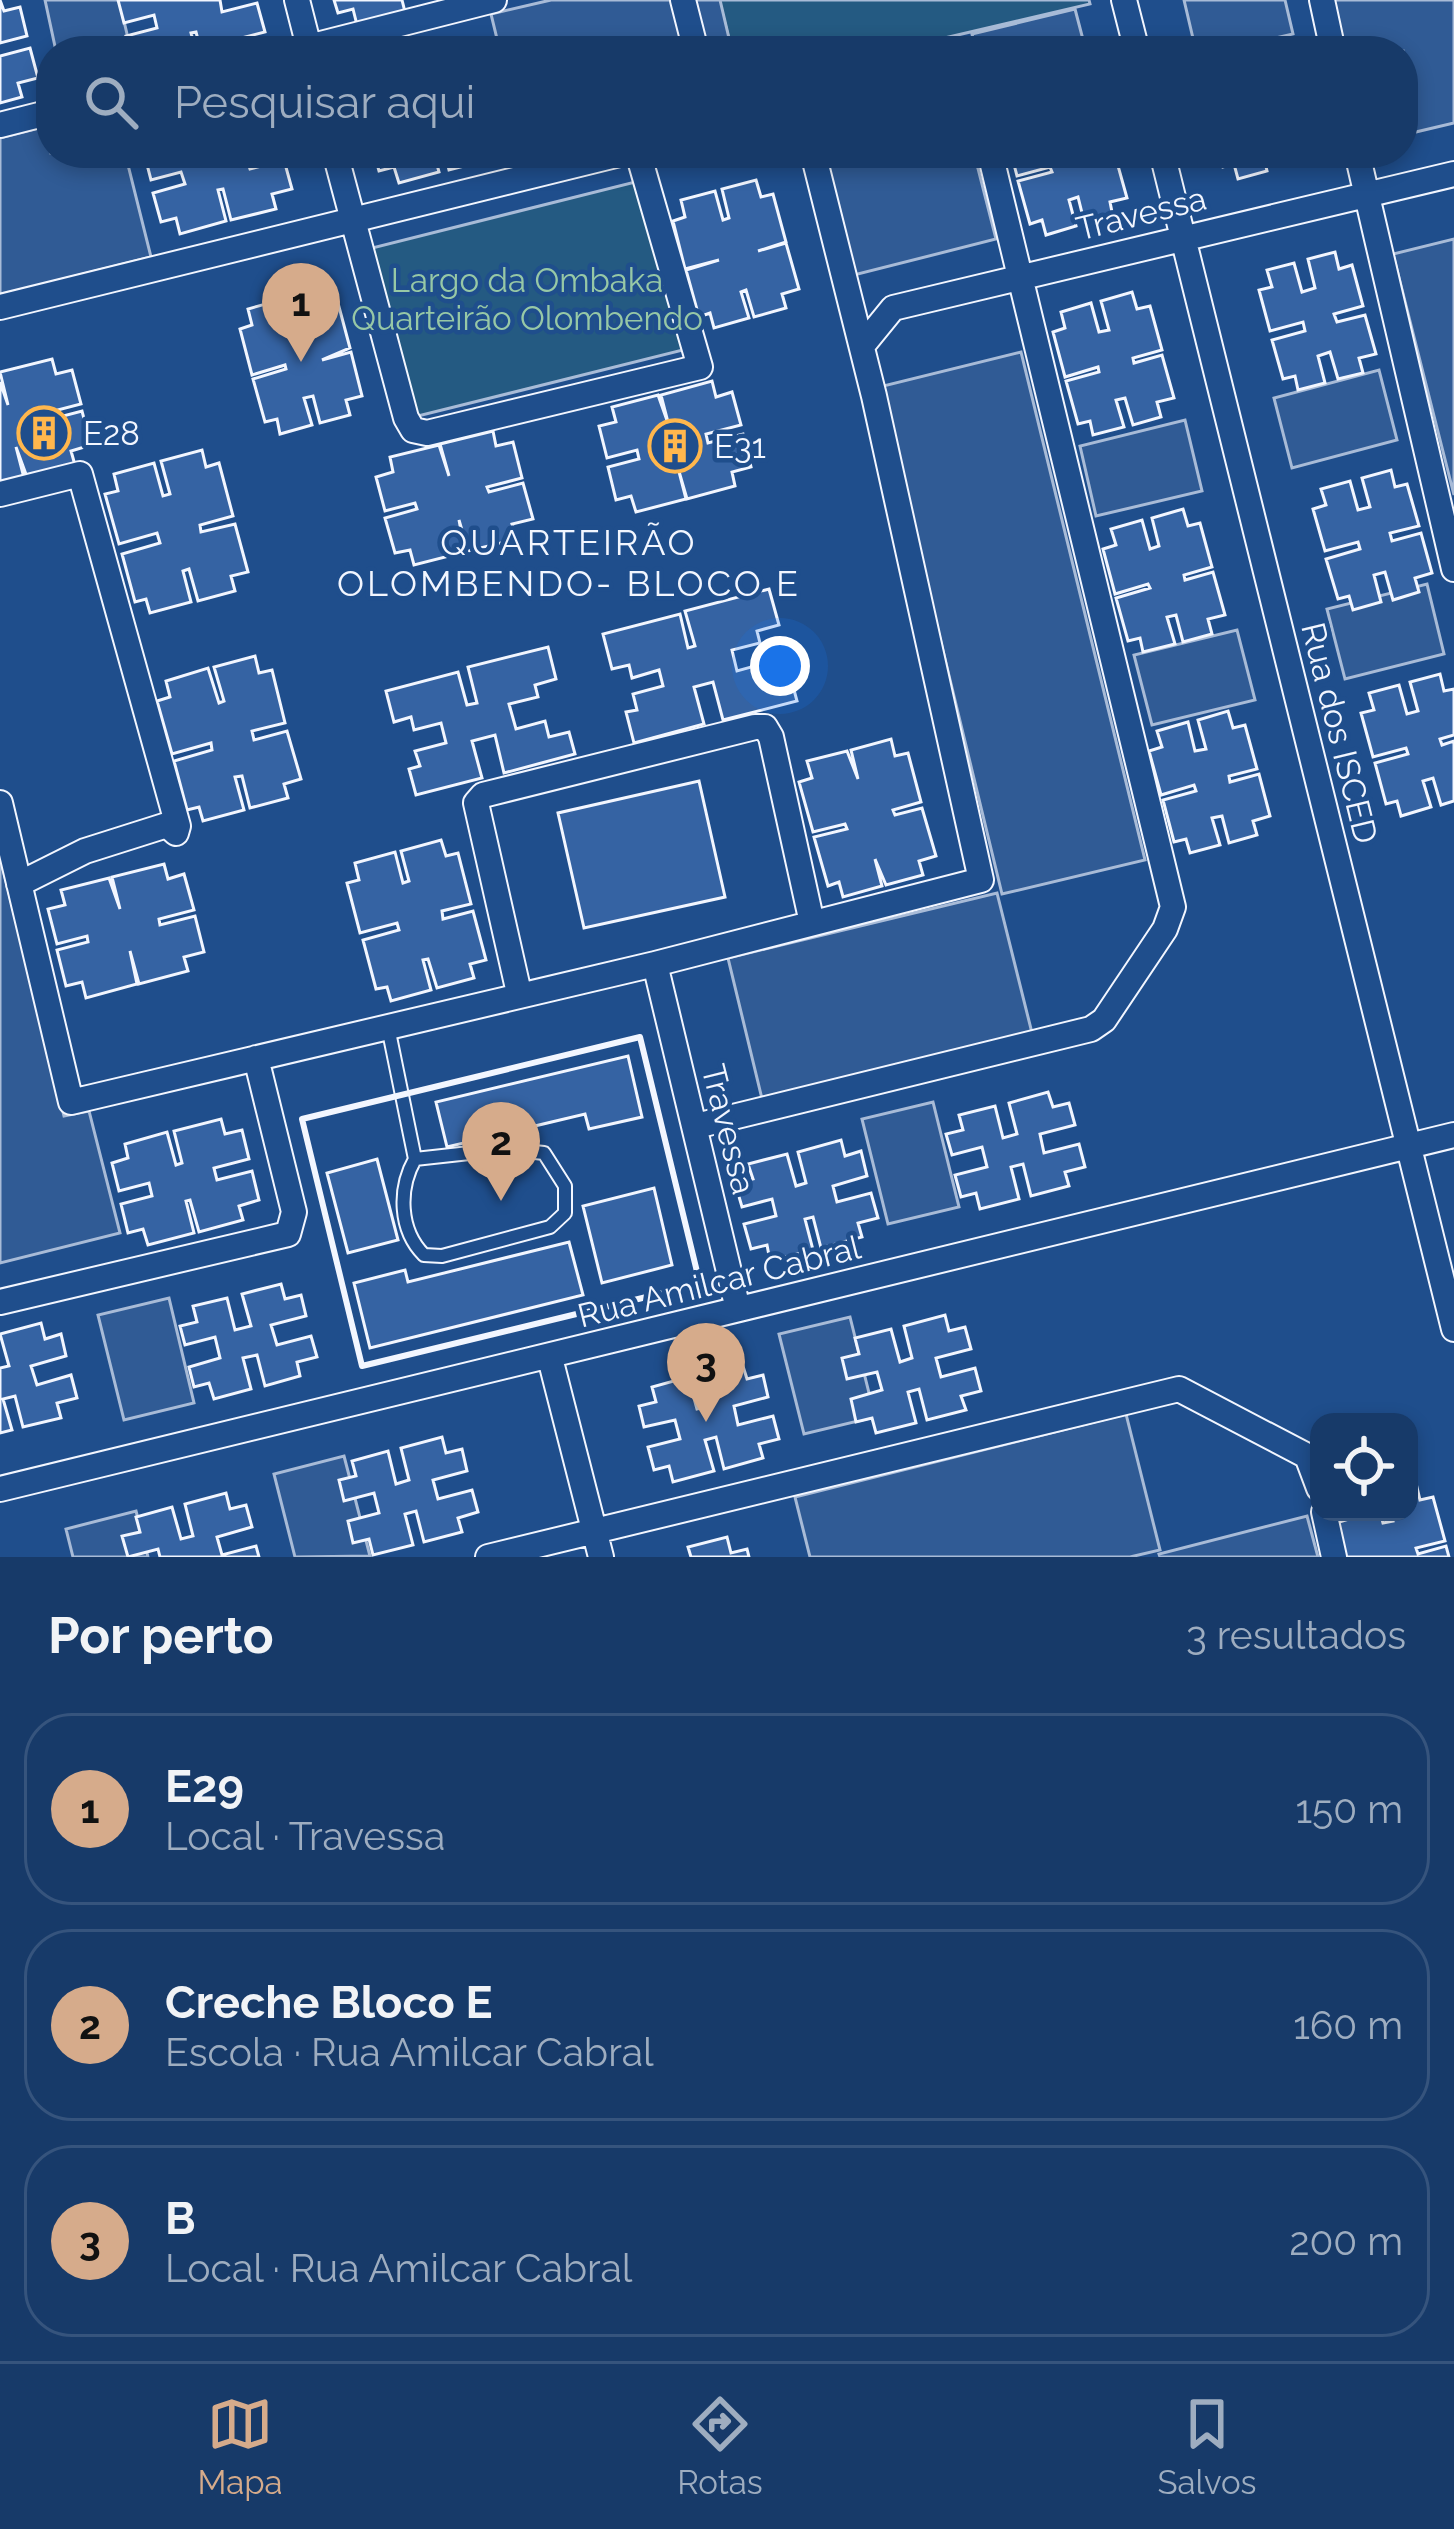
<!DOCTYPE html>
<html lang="pt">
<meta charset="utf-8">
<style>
body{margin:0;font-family:Raleway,sans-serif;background:#244571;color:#f1f3f6}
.controls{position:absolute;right:36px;bottom:36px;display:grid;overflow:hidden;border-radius:24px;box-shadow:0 6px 18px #0003}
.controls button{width:108px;height:108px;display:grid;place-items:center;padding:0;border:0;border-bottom:3px solid #36547d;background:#173a69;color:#f1f3f6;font:60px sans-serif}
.you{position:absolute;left:780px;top:666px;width:42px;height:42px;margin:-30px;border:9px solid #fff;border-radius:50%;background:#1a73e8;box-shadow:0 0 0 18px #1a73e833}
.badge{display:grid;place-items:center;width:78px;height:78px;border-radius:50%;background:#d6ab8b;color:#111;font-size:39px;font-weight:700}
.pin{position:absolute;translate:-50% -99px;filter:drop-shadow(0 3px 6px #0008)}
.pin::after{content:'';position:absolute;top:63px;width:42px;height:36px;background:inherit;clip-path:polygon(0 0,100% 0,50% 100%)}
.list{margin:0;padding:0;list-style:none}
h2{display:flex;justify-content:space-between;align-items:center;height:156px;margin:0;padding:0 48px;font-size:51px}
h2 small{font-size:39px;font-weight:400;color:#9eadc0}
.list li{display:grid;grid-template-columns:78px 1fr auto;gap:36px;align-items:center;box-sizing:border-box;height:192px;margin:0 24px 24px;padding:0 24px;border:3px solid #36547d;border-radius:48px}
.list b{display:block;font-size:45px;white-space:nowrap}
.list p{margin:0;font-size:39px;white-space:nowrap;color:#9eadc0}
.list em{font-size:39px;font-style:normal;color:#9eadc0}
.icon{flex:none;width:66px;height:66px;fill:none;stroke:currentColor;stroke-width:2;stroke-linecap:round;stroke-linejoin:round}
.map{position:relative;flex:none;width:1454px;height:1557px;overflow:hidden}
.search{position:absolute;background:#173a69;box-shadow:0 6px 18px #0003;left:36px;right:36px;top:36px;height:132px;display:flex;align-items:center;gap:30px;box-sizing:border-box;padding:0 42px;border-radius:48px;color:#9eadc0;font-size:45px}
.sheet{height:804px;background:#173a69}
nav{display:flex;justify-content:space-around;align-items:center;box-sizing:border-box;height:168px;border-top:3px solid #36547d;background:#173a69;font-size:33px;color:#9eadc0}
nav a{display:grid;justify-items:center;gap:6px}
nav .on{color:#d6ab8b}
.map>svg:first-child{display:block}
</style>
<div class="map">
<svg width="1454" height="1557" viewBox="0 0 1454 1557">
<rect width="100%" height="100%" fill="#1f4e8c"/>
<!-- green -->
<path fill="#245a82" stroke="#a8bbd7" stroke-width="3" d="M719,0H1089L1090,4L889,51H732Z
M639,181L683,350L414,417L372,248Z"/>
<!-- parking -->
<path fill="#305b95" stroke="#a8bbd7" stroke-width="3" d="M45,0H119L131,51H56Z
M551,0H720L732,51H500L491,14Z
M1184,0H1285L1293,34L1220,51H1196Z
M1328,0H1454V123L1403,135V51H1340Z
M1075,9L1086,51H976L972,34Z
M51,125V153H125L151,257L0,295V138Z
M824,153H974L996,239L854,275Z
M1454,239V495L1393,254Z
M1021,352L1145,860L1002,894L879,387Z
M1379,370L1397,440L1292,468L1274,398Z
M1185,420L1202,491L1096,516L1080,446Z
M1427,584L1444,654L1345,679L1327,609Z
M1237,630L1255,700L1152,725L1134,655Z
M0,857L64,1116L89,1111L120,1233L0,1263Z
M997,893L1033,1037L763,1103L728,958Z
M933,1102L959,1207L888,1224L862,1119Z
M169,1298L194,1403L124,1420L98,1315Z
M850,1317L875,1417L804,1434L779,1334Z
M1126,1414L1160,1550L1130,1557H810L795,1497Z
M344,1456L370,1556L295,1557L274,1474Z
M136,1511L148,1557H73L66,1529Z
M1307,1516L1318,1557H1160L1159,1554Z"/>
<!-- building -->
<path fill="#3563a3" stroke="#f2f6ff" stroke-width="3" d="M0,0L4,11L20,7L27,36L0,43Z
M118,0H220L222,12L257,3L265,32L245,37L248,51H201L196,32L191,33L196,51H130L126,36L157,28L154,15L124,23Z
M334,0H402L405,12L357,25L353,9L338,13Z
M30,48L38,78L18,83L22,97L0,103V56Z
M144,153H261L246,157L250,169L284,160L292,189L272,194L276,209L231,220L223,189L218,190L226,221L180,234L176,218L161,222L153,193L185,184L181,172L151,180Z
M374,153H434L439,172L399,183L394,167L379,171Z
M445,153H486L488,160L449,170Z
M1011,153H1102L1085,158L1087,163L1115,155L1127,198L1110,202L1113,217L1085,225L1078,197L1069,200L1076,226L1046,235L1042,220L1030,224L1018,181L1052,172L1050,167L1017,176Z
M1220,153H1263L1267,171L1238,179L1234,164L1223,167Z
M756,180L761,197L773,194L786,242L758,251L786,243L799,289L782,294L786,308L754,317L746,290L741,292L749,318L714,328L710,313L699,317L686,270L719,260L685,269L673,221L685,217L681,200L715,191L723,220L729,218L722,189Z
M1335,252L1339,269L1352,265L1363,306L1334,314L1337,322L1365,315L1376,354L1359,358L1363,373L1338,379L1330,352L1318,356L1325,383L1298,390L1295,376L1283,379L1272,340L1305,331L1303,322L1270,331L1259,290L1272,287L1267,270L1294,263L1302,292L1315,288L1308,259Z
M321,289L325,306L338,303L350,348L322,360L351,352L362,396L346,400L350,415L320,423L313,396L304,398L312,425L280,434L277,419L265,422L253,379L286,369L285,365L252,375L240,329L252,325L248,309L280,300L288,329L296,327L289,298Z
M1132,292L1137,309L1150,306L1162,350L1133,358L1134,363L1162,355L1174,398L1157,402L1161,417L1133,425L1125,398L1116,400L1124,427L1093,435L1090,421L1078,424L1066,381L1099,372L1098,367L1065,377L1053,332L1065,328L1061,312L1091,303L1099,332L1109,330L1101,301Z
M52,359L56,374L72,370L81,404L46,413L48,420L82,411L91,445L71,451L75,465L27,477L16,447L24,478L0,484V382L8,405L0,372Z
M712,381L716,397L732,392L741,425L706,434L708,443L743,434L751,467L732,472L735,486L687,499L678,468L686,499L636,512L631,496L616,500L608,467L639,459L637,450L607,458L599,426L616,422L612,407L658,395L669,426L661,395Z
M493,431L496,446L513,442L522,478L487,487L489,492L523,483L533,519L512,524L517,539L468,551L459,520L465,552L414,565L410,550L395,553L385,518L417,509L415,503L385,511L376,477L393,472L390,457L439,445L449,476L440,444Z
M202,450L206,467L219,463L233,516L200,525L201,532L235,524L248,572L231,576L235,591L198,601L189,569L183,571L191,602L150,613L146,599L135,602L122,554L160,543L157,533L119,544L105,494L118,491L114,474L154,463L163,496L170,494L161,461Z
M1391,470L1395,487L1407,484L1419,526L1390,533L1392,541L1421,533L1432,573L1415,578L1419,592L1393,600L1385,572L1374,575L1381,602L1353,610L1349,596L1338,599L1326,559L1360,549L1358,542L1325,551L1313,509L1326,505L1321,489L1350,481L1358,510L1370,507L1362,478Z
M1183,509L1188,526L1200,523L1212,567L1184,575L1185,580L1213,572L1225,615L1208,619L1212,634L1183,642L1176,615L1167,617L1175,644L1143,652L1140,638L1128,641L1116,598L1150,588L1148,584L1115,594L1103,549L1116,545L1111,529L1142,520L1150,549L1159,546L1152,518Z
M769,589L779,625L757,631L760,643L732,650L737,671L766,663L770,680L790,675L797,701L723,720L713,682L694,687L704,724L634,743L626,712L637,710L633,694L663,686L659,670L632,678L629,665L612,669L603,634L680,614L688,648L695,646L685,611Z
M548,647L556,679L535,685L538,697L509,704L516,729L545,721L549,737L569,732L575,754L504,773L495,735L472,741L482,778L416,795L409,769L420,766L415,751L446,743L441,723L414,730L411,717L394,722L386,691L458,672L467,705L477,703L468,667Z
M255,656L259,673L272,670L285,723L252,731L254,740L287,731L301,779L284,784L288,798L250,808L242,776L235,777L244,810L203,821L199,807L187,810L174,761L212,750L211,743L172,754L157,701L170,697L166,681L208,668L219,703L224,701L214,667Z
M1440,674L1444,691L1454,689V735L1440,739L1442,745L1454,741V801L1441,805L1433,778L1423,781L1431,807L1401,816L1397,801L1386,804L1375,763L1408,754L1406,748L1373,757L1361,713L1374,710L1369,693L1399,685L1407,714L1418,711L1410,682Z
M1228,711L1233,728L1245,725L1257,769L1229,776L1230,782L1259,774L1270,816L1253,821L1257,835L1229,843L1222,816L1212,818L1220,845L1190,853L1186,839L1174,842L1163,800L1196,791L1194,785L1161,795L1149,751L1162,747L1157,731L1188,722L1195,751L1206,749L1198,720Z
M891,739L895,756L908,753L921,802L893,810L895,815L922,808L936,856L919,861L923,875L886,885L875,859L882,886L843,897L839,882L828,886L814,837L847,829L845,824L813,832L799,782L812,778L807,761L847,751L858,779L851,750Z
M699,781L725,897L584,928L558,813Z
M441,840L446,856L458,853L471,904L442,911L443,919L473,911L486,960L470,964L474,978L437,988L428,959L423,960L431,990L391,1001L387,987L376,989L363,940L399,930L397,923L360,933L347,883L359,880L355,863L395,852L403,883L409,881L401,851Z
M164,864L168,879L184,874L194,910L159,919L160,925L195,916L204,952L184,957L188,971L139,984L130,951L137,984L86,998L82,982L66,986L57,950L88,942L87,936L57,944L48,909L65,905L61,890L109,878L120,909L112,877Z
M628,1056L642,1117L589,1129L585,1114L447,1147L436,1102Z
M1048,1092L1053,1107L1069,1103L1075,1125L1040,1134L1044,1153L1079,1144L1085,1167L1065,1172L1069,1186L1031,1196L1023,1164L1011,1167L1019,1199L980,1209L976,1193L961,1197L955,1175L987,1167L982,1147L952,1155L946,1134L963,1130L959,1115L995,1106L1003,1138L1017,1134L1009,1103Z
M221,1119L225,1134L242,1130L249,1159L214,1168L217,1180L252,1171L259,1200L239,1206L243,1220L199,1232L190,1200L186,1201L194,1233L148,1245L143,1229L128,1233L121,1204L152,1196L149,1183L119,1191L112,1163L128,1158L125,1144L167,1132L176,1165L182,1163L174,1131Z
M841,1140L845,1156L861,1151L867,1176L833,1186L837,1202L871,1193L878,1218L858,1223L862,1237L821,1248L813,1217L805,1219L813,1250L770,1261L767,1245L751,1249L744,1224L776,1216L772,1199L742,1207L735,1183L753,1179L748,1164L787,1154L796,1186L806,1183L798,1152Z
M377,1159L398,1240L348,1253L327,1173Z
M654,1188L672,1265L602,1283L583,1206Z
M569,1242L583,1295L370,1348L354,1283L405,1270L408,1282Z
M281,1284L285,1299L301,1295L306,1316L271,1325L277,1345L311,1336L317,1357L297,1362L300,1376L265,1386L257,1355L243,1358L251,1389L214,1399L209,1383L194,1387L189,1367L220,1358L215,1337L185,1345L180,1326L197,1322L193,1306L227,1298L235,1330L251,1326L242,1294Z
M945,1315L949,1331L965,1327L971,1349L936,1358L941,1377L975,1368L981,1391L961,1396L966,1410L927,1420L919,1389L908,1392L916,1423L876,1433L872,1418L856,1422L851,1399L882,1390L877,1372L847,1379L842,1358L859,1354L855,1338L891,1329L900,1362L912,1358L904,1326Z
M41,1323L45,1339L61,1334L66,1356L31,1366L37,1385L71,1375L77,1398L57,1403L61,1418L23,1427L15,1396L3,1399L12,1430L0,1433V1368L9,1366L0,1334Z
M742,1363L747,1379L763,1375L768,1397L734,1406L738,1425L773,1416L779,1439L759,1444L763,1458L724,1469L716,1437L705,1440L714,1471L673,1482L669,1466L654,1470L648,1447L680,1439L675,1420L644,1427L639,1406L656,1402L652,1387L688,1377L697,1409L710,1406L701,1374Z
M442,1437L446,1453L462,1449L467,1471L433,1480L438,1499L472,1490L478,1512L458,1518L462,1532L424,1542L416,1511L405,1514L413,1545L373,1555L369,1539L353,1543L348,1521L379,1513L374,1493L344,1501L339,1480L356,1476L352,1461L388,1451L396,1484L409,1480L401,1448Z
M1416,1483L1420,1500L1433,1497L1445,1541L1416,1548L1418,1554L1446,1546L1449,1557H1346L1336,1523L1349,1519L1347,1512H1380L1383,1523L1393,1521L1391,1512H1409V1485Z
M226,1493L230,1509L246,1505L252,1527L217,1537L222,1555L256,1546L259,1557H160L158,1549L128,1557L122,1536L140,1532L136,1517L172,1507L181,1539L193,1536L185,1504Z
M727,1537L731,1553L747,1549L749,1557H691L688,1547Z"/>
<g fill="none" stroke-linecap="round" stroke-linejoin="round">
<!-- service casing -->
<g stroke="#f2f6ff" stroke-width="16">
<path id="service" d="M388,1027L415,1159
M506,1149L544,1153L565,1186V1213L550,1227L442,1256L424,1255C399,1230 398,1189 415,1159Z"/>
</g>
<!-- minor casing -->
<g stroke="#f2f6ff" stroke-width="28">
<path id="minor" d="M297,0L310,51
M683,0L696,51
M1124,0L1137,51
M1322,0L1333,51
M293,51L494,0
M0,125L51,112
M335,153L406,418L413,430L427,433L700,367L638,153
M1162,153L1454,1329
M1357,153L1454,569
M0,307L624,153
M862,346L893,308L1454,174
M0,494L80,474L178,826L176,833L167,825L85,851L19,884
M0,803L71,1102L655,964L981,880L874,396L813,153
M655,964L738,1309
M519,993L476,803L483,795L755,727H765L771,737L812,923
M696,1126L1091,1029L1104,1020L1165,929L1173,907L990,153
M0,1302L288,1234L294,1212L256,1058
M550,1358L601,1557
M0,1489L1454,1135
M1324,1512L1334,1557
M488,1557L1179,1389L1307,1456L1319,1488"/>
</g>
<!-- service -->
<use href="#service" stroke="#1f4e8c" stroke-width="12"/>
<!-- minor -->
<use href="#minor" stroke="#1f4e8c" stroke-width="24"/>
<!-- wall -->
<path stroke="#f2f6ff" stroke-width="6" d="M640,1037L700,1284L362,1366L302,1119Z"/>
</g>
<!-- icons -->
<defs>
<g id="building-ring" transform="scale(2.7)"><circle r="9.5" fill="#1f4e8c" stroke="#ffb74d" stroke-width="1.5"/><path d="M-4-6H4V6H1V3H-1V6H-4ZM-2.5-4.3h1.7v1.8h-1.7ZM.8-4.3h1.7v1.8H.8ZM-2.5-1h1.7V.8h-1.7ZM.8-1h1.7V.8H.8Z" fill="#ffb74d"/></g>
</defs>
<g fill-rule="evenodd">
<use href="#building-ring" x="44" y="433"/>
<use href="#building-ring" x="675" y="446"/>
</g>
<g text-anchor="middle" stroke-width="9" stroke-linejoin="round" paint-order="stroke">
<!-- street labels -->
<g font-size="33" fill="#f2f6ff" stroke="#1f4e8c">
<text transform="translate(1141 213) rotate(-14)" y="12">Travessa</text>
<text transform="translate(1340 733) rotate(76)" y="12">Rua dos ISCED</text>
<text transform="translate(729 1129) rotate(76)" y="12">Travessa</text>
<text transform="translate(719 1281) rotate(-14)" y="12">Rua Amilcar Cabral</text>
</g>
<!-- park labels -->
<g font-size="33" fill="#97c8a6" stroke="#1f4e8c">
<text x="527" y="292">Largo da Ombaka<tspan x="527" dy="38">Quarteirão Olombendo</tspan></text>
</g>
<!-- poi labels -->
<g font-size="33" fill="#f2f6ff" stroke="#1f4e8c" text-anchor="start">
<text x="83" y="445">E28</text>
<text x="714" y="458">E31</text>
</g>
<!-- neighbourhood labels -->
<g font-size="36" letter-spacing="3" fill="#f2f6ff" stroke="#1f4e8c">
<text x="569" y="555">QUARTEIRÃO<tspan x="569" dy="41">OLOMBENDO- BLOCO E</tspan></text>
</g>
</g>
</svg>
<div class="controls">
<button><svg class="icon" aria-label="locate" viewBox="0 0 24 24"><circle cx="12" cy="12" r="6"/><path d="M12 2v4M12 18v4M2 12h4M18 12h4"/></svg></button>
</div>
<div class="you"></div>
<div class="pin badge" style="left:301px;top:362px">1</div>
<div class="pin badge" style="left:501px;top:1201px">2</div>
<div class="pin badge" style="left:706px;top:1422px">3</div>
<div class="search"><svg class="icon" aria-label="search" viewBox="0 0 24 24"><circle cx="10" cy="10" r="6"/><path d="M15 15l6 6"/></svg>Pesquisar aqui</div>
</div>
<section class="sheet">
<h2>Por perto<small>3 resultados</small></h2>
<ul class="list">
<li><span class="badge">1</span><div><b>E29</b><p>Local · Travessa</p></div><em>150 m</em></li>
<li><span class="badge">2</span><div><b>Creche Bloco E</b><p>Escola · Rua Amilcar Cabral</p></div><em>160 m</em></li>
<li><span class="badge">3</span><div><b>B</b><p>Local · Rua Amilcar Cabral</p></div><em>200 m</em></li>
</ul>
</section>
<nav>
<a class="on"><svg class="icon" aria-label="map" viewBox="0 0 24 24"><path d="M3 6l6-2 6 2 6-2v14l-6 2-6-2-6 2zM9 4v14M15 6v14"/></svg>Mapa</a>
<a><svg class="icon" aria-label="directions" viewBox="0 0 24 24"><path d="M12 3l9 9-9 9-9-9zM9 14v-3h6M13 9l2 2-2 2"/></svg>Rotas</a>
<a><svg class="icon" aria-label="saved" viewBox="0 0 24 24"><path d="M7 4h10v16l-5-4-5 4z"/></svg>Salvos</a>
</nav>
